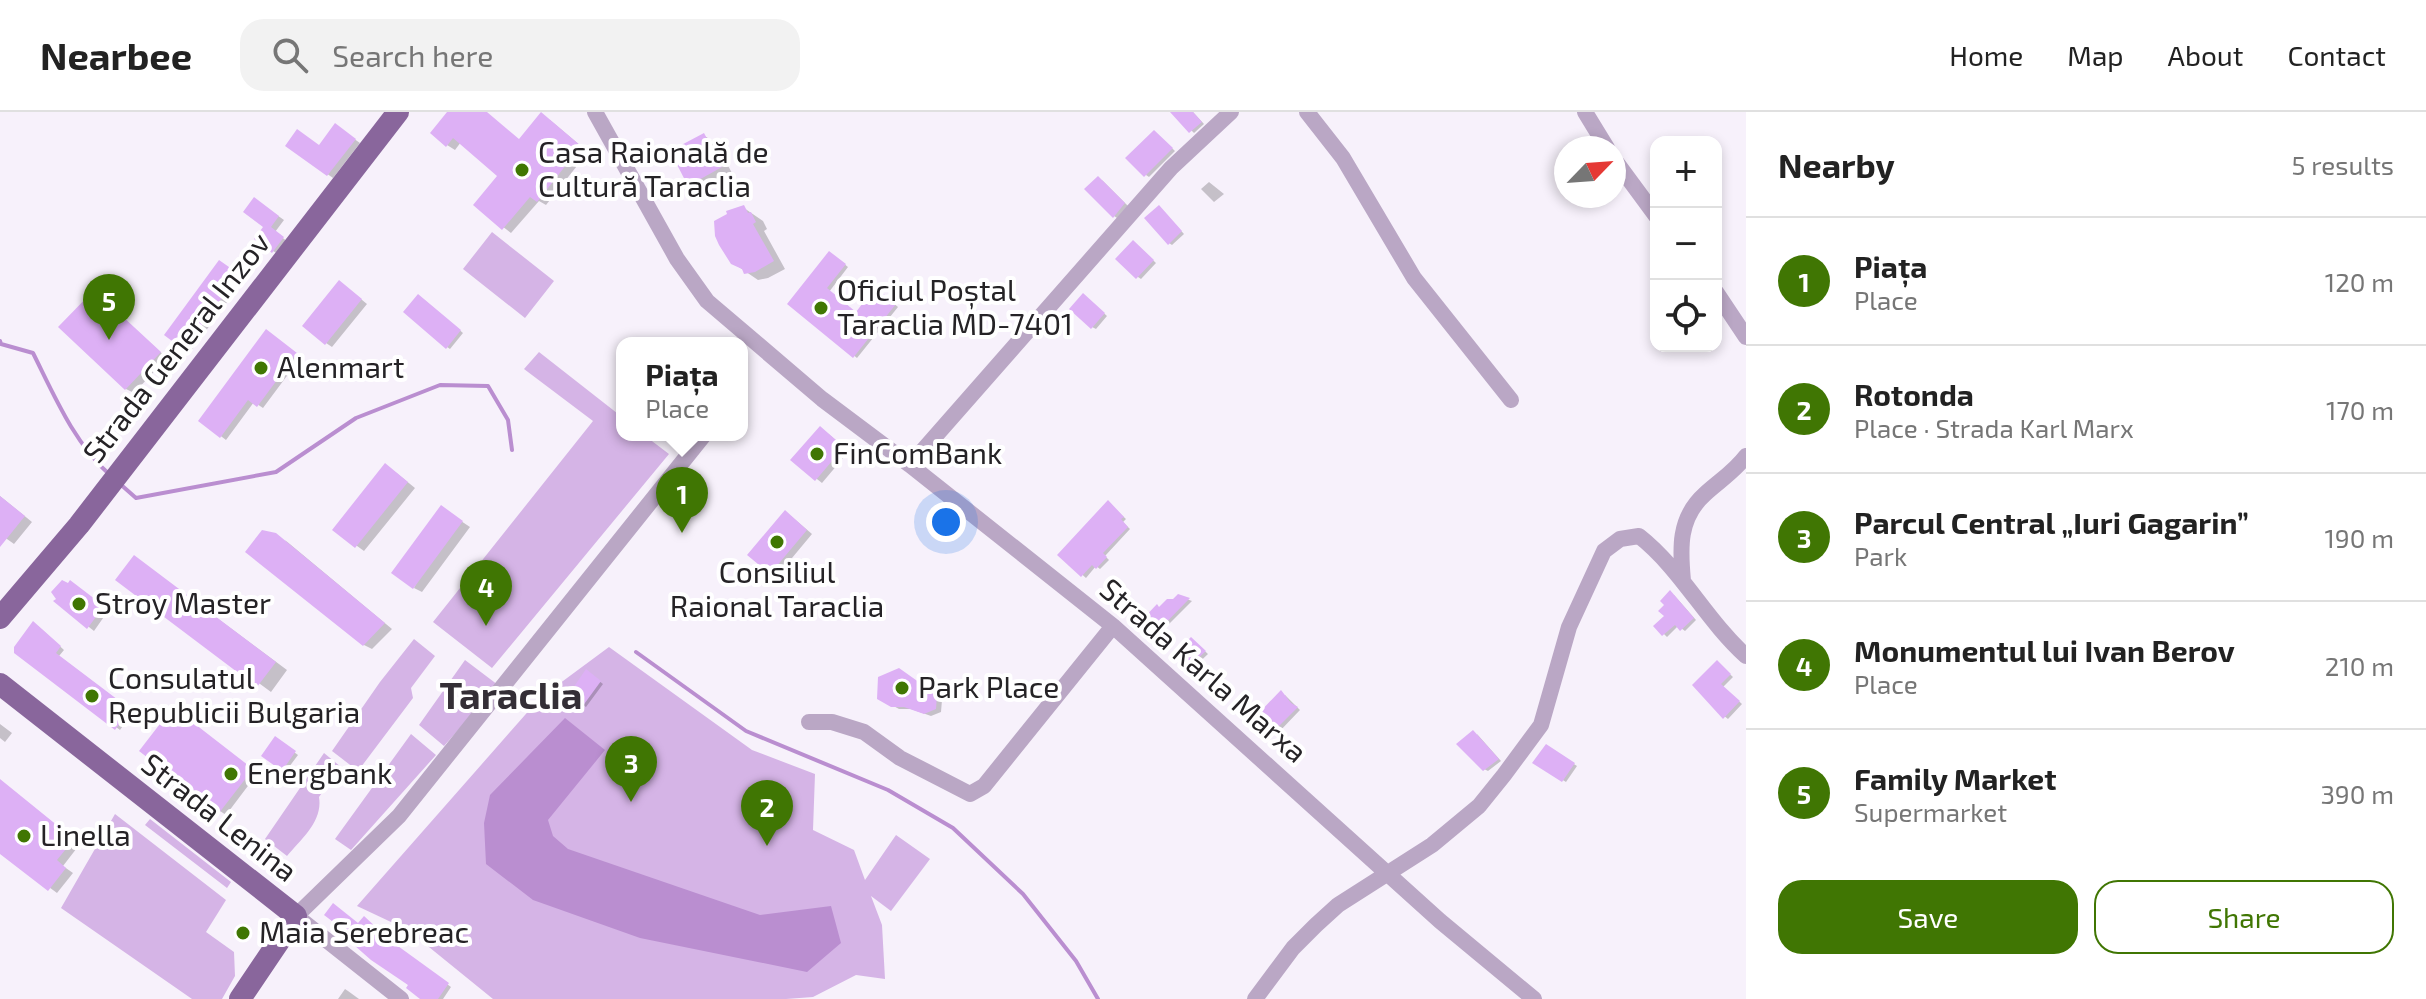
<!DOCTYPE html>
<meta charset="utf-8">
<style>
body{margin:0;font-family:"Exo 2",sans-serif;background:#f2f2f2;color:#222}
.controls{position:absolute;right:24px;top:24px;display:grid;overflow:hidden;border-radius:16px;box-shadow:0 4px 12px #0003}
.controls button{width:72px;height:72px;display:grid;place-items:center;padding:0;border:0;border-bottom:2px solid #e0e0e0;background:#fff;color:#222;font:40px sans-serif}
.compass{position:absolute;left:1554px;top:24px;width:72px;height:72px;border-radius:50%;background:#fff;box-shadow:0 4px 12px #0003;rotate:65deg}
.you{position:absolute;left:946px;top:410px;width:28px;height:28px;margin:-20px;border:6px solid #fff;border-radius:50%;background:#1a73e8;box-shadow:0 0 0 12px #1a73e833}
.badge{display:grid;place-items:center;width:52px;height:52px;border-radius:50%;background:#407603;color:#fff;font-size:26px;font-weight:700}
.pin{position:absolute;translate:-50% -66px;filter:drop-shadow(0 2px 4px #0008)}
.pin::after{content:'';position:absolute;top:42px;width:28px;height:24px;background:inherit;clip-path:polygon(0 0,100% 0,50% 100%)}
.popup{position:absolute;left:616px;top:225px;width:132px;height:104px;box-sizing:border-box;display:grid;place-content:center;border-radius:16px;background:#fff;filter:drop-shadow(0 2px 6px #0005);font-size:26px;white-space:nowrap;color:#767676}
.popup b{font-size:30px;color:#222}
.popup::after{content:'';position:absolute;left:50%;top:100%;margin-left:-16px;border:16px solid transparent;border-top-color:#fff}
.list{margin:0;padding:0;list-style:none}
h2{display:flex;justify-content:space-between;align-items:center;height:104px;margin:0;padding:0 32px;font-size:34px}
h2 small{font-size:26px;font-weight:400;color:#767676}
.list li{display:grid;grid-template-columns:52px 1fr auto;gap:24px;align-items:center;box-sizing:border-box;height:128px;padding:0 32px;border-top:2px solid #e0e0e0}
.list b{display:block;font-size:30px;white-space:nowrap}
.list p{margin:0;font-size:26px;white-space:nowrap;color:#767676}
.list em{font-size:26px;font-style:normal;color:#767676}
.actions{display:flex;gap:16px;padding:24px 32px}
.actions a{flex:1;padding:18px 0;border:2px solid #407603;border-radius:24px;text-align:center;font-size:28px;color:#407603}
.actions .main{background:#407603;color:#fff}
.icon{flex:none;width:44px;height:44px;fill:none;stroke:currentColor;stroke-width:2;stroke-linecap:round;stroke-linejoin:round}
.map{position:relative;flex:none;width:1746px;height:887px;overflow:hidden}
header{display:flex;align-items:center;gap:48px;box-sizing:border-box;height:112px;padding:0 40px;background:#fff;border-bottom:2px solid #e0e0e0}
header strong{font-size:38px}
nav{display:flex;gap:44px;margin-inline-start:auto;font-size:28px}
.search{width:560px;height:72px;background:#f2f2f2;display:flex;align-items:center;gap:20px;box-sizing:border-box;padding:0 28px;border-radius:24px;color:#767676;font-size:30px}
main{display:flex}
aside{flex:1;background:#fff}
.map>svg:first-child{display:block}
</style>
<header>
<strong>Nearbee</strong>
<div class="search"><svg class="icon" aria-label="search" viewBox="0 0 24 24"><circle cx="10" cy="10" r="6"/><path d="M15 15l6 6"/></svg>Search here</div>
<nav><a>Home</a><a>Map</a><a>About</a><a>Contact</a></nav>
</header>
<main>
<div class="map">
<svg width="1746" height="887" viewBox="0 0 1746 887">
<rect width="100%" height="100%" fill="#f7f1fb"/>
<!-- green -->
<path fill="#d5b4e6" d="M492,120L554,169L525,206L463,157Z
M539,240L622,305V323H644L669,342L492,556L433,510L593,309L524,257Z
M414,527L435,544L411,576L413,586L358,659L332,639L380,570Z
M609,535L752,638L815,662L813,718L854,738L865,768L896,723L930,747L891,799L871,784L882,813L885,867L856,863L813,885L786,887H493L408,818L357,794L540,586Z
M465,548L498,573L444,634L419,613Z
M411,622L436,643L351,738L335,727Z
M324,641L341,655L319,685C323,709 302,726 287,744L265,727Z
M115,702L226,788L206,820L234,840L235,864L222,887H192L61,796Z
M150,707L231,770L227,776L145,713Z"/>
<!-- water -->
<path fill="#ba8ed0" d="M565,606L605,638L548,708L553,724L568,737L760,803L831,794L841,831L807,860L640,826L533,788L486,752L484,711L490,683Z"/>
<!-- shadow -->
<path fill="#0003" d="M450,0L520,28L550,8L588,40L546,93L539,89L511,121L475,93L500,64L461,30L455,38L447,33Z
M1173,0H1193L1204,12L1194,21Z
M340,17L360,31L333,66L288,34L320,35Z
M1157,22L1175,39L1149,65L1146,63Z
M703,23L716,31L733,63L702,79L690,72Z
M1585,26L1593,36H1571L1570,34Z
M1102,68L1128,94L1117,106L1114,104Z
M1209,70L1224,82L1214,90L1201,77Z
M260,91L284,108L275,120L288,130L278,142L273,139Z
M744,96L763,109L767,117L764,119L785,157L768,166L758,168L733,151Z
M1162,98L1184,122L1172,133L1169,131Z
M1137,133L1156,151L1141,167L1138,165Z
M833,143L848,155L829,180L856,202L879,179L898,195L857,246L789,192Z
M226,154L244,167L191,239L185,236Z
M345,174L367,192L332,235L326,231Z
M94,180L167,246L134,281L126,277Z
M422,186L463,221L450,237L447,235Z
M1087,186L1107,204L1096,217L1092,215Z
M271,222L301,245L263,296L254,290L226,328L201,309Z
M826,320L849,339L822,371L793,348Z
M394,359L415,376L364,439L335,418Z
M0,384L32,410L14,432L0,422Z
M1111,393L1126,407L1123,410L1130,417L1105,444L1109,448L1100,457L1096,454L1086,466L1060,443Z
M449,401L470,415L422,480L414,476Z
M791,404L812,422L777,464L771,461Z
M285,428L392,517L372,537L364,533Z
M135,445L287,558L271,580L118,468Z
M76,474L108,499L94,519L56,489Z
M1674,483L1696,508L1685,519L1678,514L1667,525L1656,514L1666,504Z
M1179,484L1192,489L1156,525L1153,523L1160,497Z
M38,514L64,538L59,544L133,600L120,618L16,540Z
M1195,530L1208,542L1190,559L1174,544Z
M1720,553L1733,565L1723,575L1742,592L1728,607L1714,596Z
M590,562L603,572L586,595L570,585Z
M906,562L942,588L941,600L931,604L911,597H899L879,586Z
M1285,583L1300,598L1278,621L1267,615Z
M179,601L257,662L226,703L220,699Z
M0,612L12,621L5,630L0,626Z
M1477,622L1501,649L1488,659L1484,657Z
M276,627L298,643L286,659L264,643Z
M1547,635L1577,654L1566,670L1535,651Z
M0,669L80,732L63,754L73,761L57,781L0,739Z
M262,738L284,753L278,761L256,745Z
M359,814L395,834L451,875L443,887H424L352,822Z
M345,877L348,879L359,887H338Z"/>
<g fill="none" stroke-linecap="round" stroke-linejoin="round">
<!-- stream -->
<path stroke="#ba8ed0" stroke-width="4" d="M0,229L1,232L33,241C54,283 74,331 110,363
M119,371L136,386L276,360L356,306L440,273L488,274L508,308L512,338
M636,540L746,619L888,678L953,716L1023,782L1076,849L1098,887"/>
</g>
<!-- building -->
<path fill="#ddb0f5" d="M447,0H487L519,27L541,0L581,34L537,90L530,85L502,118L473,93L497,64L453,26L446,35L430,21Z
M1170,0H1193L1202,10L1189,21Z
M335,11L356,27L327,64L285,34L297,17L319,33Z
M1154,18L1173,36L1144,65L1125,46Z
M704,21L722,55L688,74L670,39Z
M1098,64L1125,91L1113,106L1084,77Z
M254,85L279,104L271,115L284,125L272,141L254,127L263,115L243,100Z
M744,93L748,101L751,100L756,110L753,112L774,149L755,160L744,162L742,157L731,152L719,133L715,124L714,109L727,102L726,99Z
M1159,93L1182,119L1168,133L1144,106Z
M1133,128L1154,148L1136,167L1115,147Z
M829,139L846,152L827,176L856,200L875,175L896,192L853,246L787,192Z
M219,148L239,162L184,238L164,223Z
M339,168L362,187L325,233L302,214Z
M94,178L161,240L125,278L58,215Z
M1083,181L1105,201L1091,217L1069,197Z
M418,182L461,218L446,237L403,200Z
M266,217L297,241L257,295L248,288L220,326L198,309Z
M820,314L844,335L815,369L790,348Z
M385,351L408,370L355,436L332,418Z
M0,384L25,404L0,435Z
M1108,388L1124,405L1121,407L1128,415L1103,441L1107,445L1096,457L1092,453L1081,465L1057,443Z
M441,393L463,409L413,477L391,461Z
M785,398L807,418L770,462L747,443Z
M262,418L276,421L385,511L363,534L245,440Z
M134,443L276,550L257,575L115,468Z
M62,468L68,471L70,468L104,494L87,517L53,489L56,487L51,480Z
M1670,478L1694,506L1680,519L1675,513L1662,524L1653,514L1664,504L1658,499L1664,493L1660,489Z
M1178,482L1190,486L1152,525L1138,512L1157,492L1159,495L1167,487H1173Z
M33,509L61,534L56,541L130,597L115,618L14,541V535Z
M1191,525L1206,539L1185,558L1172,544Z
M1717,548L1731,562L1721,572L1740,589L1723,607L1692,573Z
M899,556L937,583L936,597L924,602L904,595H891L877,587L878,565Z
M586,557L601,569L582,595L567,585Z
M1281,578L1291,591L1298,595L1273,620L1266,616L1256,604Z
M173,595L253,657L219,701L139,639Z
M1473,618L1499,647L1483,659L1456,632Z
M275,624L296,639L282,659L261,644Z
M1546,632L1575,651L1562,670L1532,651Z
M0,667L74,727L57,748L66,756L48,779L0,742Z
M261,735L282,750L274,761L253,746Z
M333,791L358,811L364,804L391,829L449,871L438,887H420L406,876L408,873L371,848L346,826L349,822L324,803Z"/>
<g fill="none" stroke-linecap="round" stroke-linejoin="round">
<!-- minor -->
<path stroke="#baa7c5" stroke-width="16" d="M595,0L677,147L707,189L822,287L910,353L1113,514L1440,809L1534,887
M1307,0L1343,46L1414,166L1511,288
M1585,0L1607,36
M1614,47L1656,104
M1716,180L1746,225
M910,353L1171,56L1231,0
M1683,469C1680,437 1678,406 1705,382C1719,369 1734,360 1746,344
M809,610H832L864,620L900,646L970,682L984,674L1113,514
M401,887L296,804L399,704L704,323
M1255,887L1293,836L1316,813L1338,793L1432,733L1479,694L1504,663L1541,613L1569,515L1604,439L1620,427L1639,424C1681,457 1706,508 1746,544"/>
<!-- major -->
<path stroke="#89669c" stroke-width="22" d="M0,506L79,413L398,0
M0,572L296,804L240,887"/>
</g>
<!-- markers -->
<g fill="#407603" stroke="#fff" stroke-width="3">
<circle cx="522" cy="58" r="8"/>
<circle cx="821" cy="196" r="8"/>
<circle cx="261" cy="256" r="8"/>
<circle cx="817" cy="342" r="8"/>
<circle cx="777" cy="430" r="8"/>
<circle cx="79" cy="492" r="8"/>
<circle cx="902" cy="576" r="8"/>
<circle cx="92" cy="584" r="8"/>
<circle cx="231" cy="662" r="8"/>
<circle cx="24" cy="724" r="8"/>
<circle cx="243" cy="821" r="8"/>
</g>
<g text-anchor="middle" stroke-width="8" stroke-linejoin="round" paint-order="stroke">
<!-- poi labels -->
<g font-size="30" fill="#252326" stroke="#fff" text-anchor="start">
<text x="538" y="51">Casa Raională de<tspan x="538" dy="34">Cultură Taraclia</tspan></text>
<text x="837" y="189">Oficiul Poștal<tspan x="837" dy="34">Taraclia MD-7401</tspan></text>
<text x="277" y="266">Alenmart</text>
<text x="833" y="352">FinComBank</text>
<text x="777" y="471" text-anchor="middle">Consiliul<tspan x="777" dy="34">Raional Taraclia</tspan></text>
<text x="95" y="502">Stroy Master</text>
<text x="108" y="577">Consulatul<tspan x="108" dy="34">Republicii Bulgaria</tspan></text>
<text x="918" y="586">Park Place</text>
<text x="247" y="672">Energbank</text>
<text x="40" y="734">Linella</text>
<text x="259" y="831">Maia Serebreac</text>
</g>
<!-- street labels -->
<g font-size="30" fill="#252326" stroke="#fff">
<text transform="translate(177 236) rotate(-52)" y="10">Strada General Inzov</text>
<text transform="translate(1203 559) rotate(41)" y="10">Strada Karla Marxa</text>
<text transform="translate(219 706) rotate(38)" y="10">Strada Lenina</text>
</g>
<!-- district labels -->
<g font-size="38" font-weight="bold" fill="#342f36" stroke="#fff">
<text x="511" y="597">Taraclia</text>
</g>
</g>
</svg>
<div class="controls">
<button>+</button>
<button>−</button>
<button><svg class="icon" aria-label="locate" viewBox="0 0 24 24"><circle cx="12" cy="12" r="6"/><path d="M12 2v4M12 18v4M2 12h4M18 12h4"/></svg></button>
</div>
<svg class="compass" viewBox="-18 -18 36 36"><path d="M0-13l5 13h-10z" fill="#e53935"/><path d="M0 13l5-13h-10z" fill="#767676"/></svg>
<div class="you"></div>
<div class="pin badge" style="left:682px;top:421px">1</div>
<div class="popup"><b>Piața</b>Place</div>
<div class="pin badge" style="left:767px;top:734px">2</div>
<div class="pin badge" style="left:631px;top:690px">3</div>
<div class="pin badge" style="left:486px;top:514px">4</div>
<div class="pin badge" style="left:109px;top:228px">5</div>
</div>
<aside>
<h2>Nearby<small>5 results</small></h2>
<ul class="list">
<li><span class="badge">1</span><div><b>Piața</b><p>Place</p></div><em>120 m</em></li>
<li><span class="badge">2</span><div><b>Rotonda</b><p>Place · Strada Karl Marx</p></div><em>170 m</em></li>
<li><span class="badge">3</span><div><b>Parcul Central „Iuri Gagarin”</b><p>Park</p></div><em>190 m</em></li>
<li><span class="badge">4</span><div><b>Monumentul lui Ivan Berov</b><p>Place</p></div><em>210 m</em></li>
<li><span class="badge">5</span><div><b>Family Market</b><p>Supermarket</p></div><em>390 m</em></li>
</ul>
<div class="actions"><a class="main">Save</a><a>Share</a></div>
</aside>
</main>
